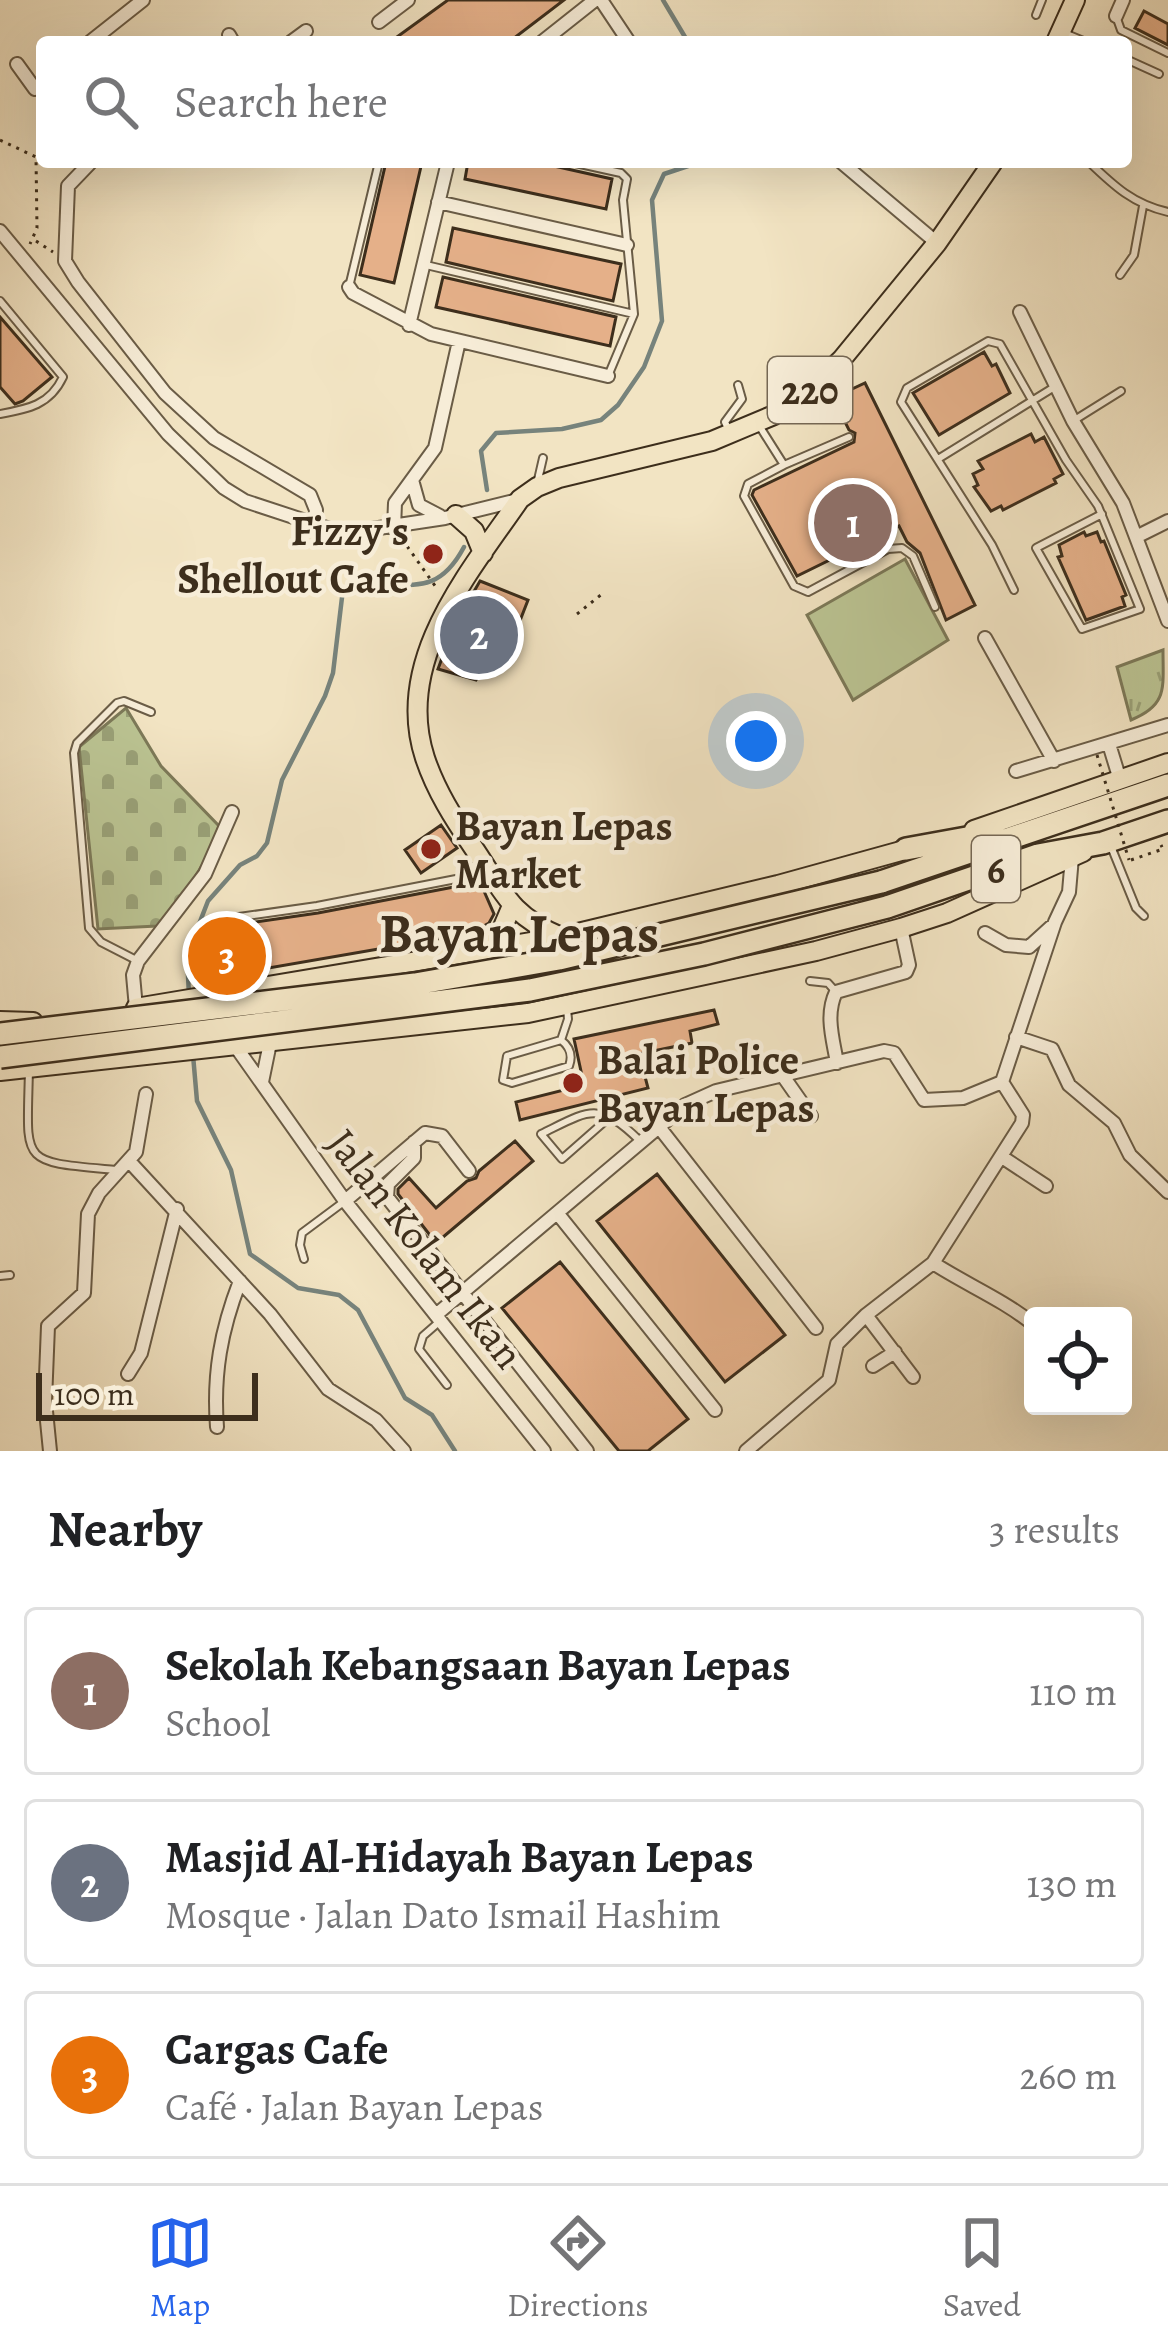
<!DOCTYPE html>
<meta charset="utf-8">
<style>
body{margin:0;font-family:Alegreya,serif;background:#f6f6f6;color:#202124}
.controls{position:absolute;right:36px;bottom:36px;display:grid;overflow:hidden;border-radius:12px;box-shadow:0 12px 48px #0002}
.controls button{width:108px;height:108px;display:grid;place-items:center;padding:0;border:0;border-bottom:3px solid #e0e0e0;background:#fff;color:#202124;font:60px sans-serif}
.scale{position:absolute;left:36px;bottom:30px;width:222px;box-sizing:border-box;padding-left:12px;border:6px solid #3d2e1c;border-top:0;font-size:33px;line-height:42px;white-space:nowrap;color:#3d2e1c;-webkit-text-stroke:9px #f7edd8;paint-order:stroke}
.you{position:absolute;left:756px;top:741px;width:42px;height:42px;margin:-30px;border:9px solid #fff;border-radius:50%;background:#1a73e8;box-shadow:0 0 0 18px #1a73e833}
.badge{display:grid;place-items:center;width:78px;height:78px;border-radius:50%;background:#2563eb;color:#fff;font-size:39px;font-weight:700}
.pin{position:absolute;translate:-50% -50%;border:6px solid #fff;box-shadow:0 3px 12px #0006}
.list{margin:0;padding:0;list-style:none}
h2{display:flex;justify-content:space-between;align-items:center;height:156px;margin:0;padding:0 48px;font-size:51px}
h2 small{font-size:39px;font-weight:400;color:#757577}
.list li{display:grid;grid-template-columns:78px 1fr auto;gap:36px;align-items:center;box-sizing:border-box;height:168px;margin:0 24px 24px;padding:0 24px;border:3px solid #e0e0e0;border-radius:12px}
.list b{display:block;font-size:45px;white-space:nowrap}
.list p{margin:0;font-size:39px;white-space:nowrap;color:#757577}
.list em{font-size:39px;font-style:normal;color:#757577}
.icon{flex:none;width:66px;height:66px;fill:none;stroke:currentColor;stroke-width:2;stroke-linecap:round;stroke-linejoin:round}
.map{position:relative;flex:none;width:1168px;height:1451px;overflow:hidden}
.search{position:absolute;background:#fff;box-shadow:0 12px 48px #0002;left:36px;right:36px;top:36px;height:132px;display:flex;align-items:center;gap:30px;box-sizing:border-box;padding:0 42px;border-radius:12px;color:#757577;font-size:45px}
.sheet{height:732px;background:#fff}
nav{display:flex;justify-content:space-around;align-items:center;box-sizing:border-box;height:168px;border-top:3px solid #e0e0e0;background:#fff;font-size:33px;color:#757577}
nav a{display:grid;justify-items:center;gap:6px}
nav .on{color:#2563eb}
.map>svg:first-child{display:block}
</style>
<div class="map">
<svg width="1168" height="1451" viewBox="0 0 1168 1451">
<defs>
<pattern id="cemetery-stones" width="16" height="16" patternUnits="userSpaceOnUse" patternTransform="scale(3)"><rect width="16" height="16" fill="#bbc493"/><path d="M2 7V4a2 2 0 0 1 4 0v3zM10 15v-3a2 2 0 0 1 4 0v3z" fill="#99a077"/></pattern>
<pattern id="park-tufts" width="24" height="20" patternUnits="userSpaceOnUse" patternTransform="scale(3)"><rect width="24" height="20" fill="#bbc493"/><path d="M3 7l-1-3M5 7V3M7 7l1-3M15 17l-1-3M17 17v-4M19 17l1-3" fill="none" stroke="#99a077"/></pattern>
</defs>
<rect width="100%" height="100%" fill="#f2e4c3"/>
<filter id="stains"><feTurbulence type="fractalNoise" baseFrequency=".00167" numOctaves="4"/><feColorMatrix values="0 0 0 0 .2 0 0 0 0 .09 0 0 0 0 .02 0 0 0 .5 -.17"/></filter>
<radialGradient id="worn" r=".72"><stop offset=".6" stop-color="#630" stop-opacity="0"/><stop offset="1" stop-color="#630" stop-opacity=".3"/></radialGradient>
<!-- grass -->
<path fill="#bbc493" stroke="#7c7958" stroke-width="3" d="M905,559L948,640L853,700L807,615Z"/>
<!-- cemetery -->
<path fill="url(#cemetery-stones)" stroke="#7c7958" stroke-width="3" d="M126,708L161,766L219,826C208,865 183,895 157,926L98,929L79,747Z"/>
<!-- park -->
<path fill="url(#park-tufts)" stroke="#7c7958" stroke-width="3" d="M1163,650C1163,688 1168,705 1131,720L1117,667Z"/>
<g fill="none" stroke-linecap="round" stroke-linejoin="round">
<!-- stream -->
<path stroke="#77837c" stroke-width="4.5" d="M663,0L688,42
M487,490L481,451L496,433L562,429L601,420L618,405L644,367L662,321L652,200L664,174L700,162
M189,996L187,955L208,901L240,865L257,856L267,843L282,780L325,696L333,673L343,589C396,572 431,609 464,547
M193,1055L197,1101L231,1170L250,1254L298,1288L339,1295L358,1310L405,1398L432,1415L455,1451"/>
</g>
<!-- building -->
<path fill="#e5b089" stroke="#3d2e1c" stroke-width="3" d="M448,0H564L509,42H390Z
M1144,11L1168,24V45L1135,28Z
M386,162H422L394,283L360,275Z
M468,162H536L612,179L606,209L465,179Z
M453,228L621,264L613,301L446,262Z
M443,277L616,317L610,346L436,307Z
M0,317L52,377L23,401L15,404L0,387Z
M984,352L992,366L996,364L1010,393L939,435L913,393Z
M865,383L975,605L946,620L920,553L907,542L899,526L797,576L752,495L754,490L854,442L855,433L849,430L833,398Z
M1031,434L1035,442L1044,437L1063,474L1054,479L1056,483L1003,510L1001,506L991,511L974,487L978,485L973,474L983,469L978,461Z
M1084,532L1086,536L1097,532L1101,542L1104,541L1126,595L1122,597L1125,606L1086,620L1058,557L1062,556L1059,545Z
M480,581L528,600L507,654L497,650L490,670L484,667L476,680L438,669L454,626Z
M441,825L457,848L421,873L405,850Z
M480,882L494,914L489,923L471,933L222,976L217,934L221,927L318,913Z
M714,1010L718,1024L690,1031L692,1043L639,1054L648,1088L520,1120L516,1102L584,1085L574,1039Z
M515,1141L533,1161L436,1243L398,1194V1189L409,1178L436,1208L467,1181L476,1178L479,1171Z
M657,1174L785,1335L725,1382L597,1221Z
M560,1262L688,1419L648,1451H619L502,1308Z"/>
<g fill="none" stroke-linecap="round" stroke-linejoin="round">
<!-- lane casing -->
<g stroke="#6a5c46" stroke-width="10">
<path id="lane" d="M1036,15L1042,0
M1116,16L1121,30L1168,53
M1062,32L1086,42
M1126,59L1159,74
M571,162L621,173L627,179L623,200L634,314L608,376
M1089,162C1114,186 1133,204 1168,212
M426,265L634,314
M1120,275L1134,255L1143,206
M349,287L379,162
M0,301L63,377C50,405 28,409 0,414
M1073,421L1121,391
M760,427L784,465L748,484L744,496L794,586L808,592L888,549L902,548L913,556L935,607
M729,431L725,422L742,399L738,385
M938,459L1056,386
M784,465L849,437
M537,484L543,458
M1014,590L992,545L901,402L907,388L988,341L1000,344L1066,460L1098,506L1140,609L1082,629L1036,548L1102,514
M1110,844L1136,908L1144,916
M138,961L101,942L89,928L74,753L77,743L117,703L124,701L151,712
M810,981L828,983L836,992
M212,990L209,933L211,925L218,920L317,906L487,873
M561,1040C570,1047 573,1055 569,1066L512,1083L503,1080L507,1056L561,1040L568,1019L567,1009
M29,1069C27,1166 18,1161 116,1170
M612,1115L562,1159L541,1134C588,1111 598,1100 639,1140
M304,1259L300,1245L302,1233L345,1201
M0,1276L10,1275
M439,1322L423,1336L419,1349L447,1385"/>
</g>
<!-- street casing -->
<g stroke="#6a5c46" stroke-width="16">
<path id="street" d="M601,0L629,42
M1116,16L1123,0
M379,22L408,0
M229,35L233,42
M90,42L143,0
M291,42L306,31
M542,42L595,0
M17,64L35,89
M91,162L68,186L65,261L78,282L165,393L214,438L310,495L316,510L314,525
M841,162L937,243
M438,202L627,245
M0,231L168,434L224,488L245,501L333,530L352,532L445,518L518,500
M349,287L353,293L431,334L608,376
M1020,312L1073,421L1123,503L1168,621
M409,325L448,162
M412,480L419,505L440,516
M394,528L395,503L435,448L459,341
M1138,536L1168,521
M985,638L1054,761
M1109,744L1120,780
M1016,771L1168,725
M985,933L1006,945L1029,947L1051,927
M136,1008L133,975L138,961L205,874L232,812
M1016,1037L1052,1049L1069,1085L1114,1123L1130,1155L1168,1192
M236,1047L345,1201L544,1451
M837,1063C833,1039 825,1015 836,992L906,972L909,965L901,928
M783,1076L811,1116
M262,1082L270,1043
M1002,1082L1055,922L1069,892L1072,857
M659,1127L816,1328
M414,1142V1158L388,1184L387,1197L587,1451
M1002,1157L1046,1186
M129,1161L270,1314L328,1389L376,1420L404,1451
M345,1201L425,1133L442,1136L469,1171
M558,1214L715,1410
M933,1263C967,1285 1002,1299 1033,1324
M437,1314L685,1105L716,1091L884,1051L894,1053L924,1100L963,1098L1002,1082
M866,1315L913,1377
M873,1366L895,1352
M128,1374L141,1353L177,1209
M217,1427C213,1374 221,1330 240,1281
M50,1451L45,1401L48,1326L84,1293L88,1214L99,1193L136,1152L146,1094
M746,1451L829,1380L837,1344L866,1315L933,1263L1022,1123L1023,1115L1002,1082"/>
</g>
<!-- primary casing -->
<g stroke="#3d2e1c" stroke-width="22">
<path id="primary" d="M1056,42L1075,0
M456,515L474,531L483,553
M974,830L1168,763
M561,937C509,915 503,891 473,847C454,819 436,791 425,758C393,661 469,573 520,499L537,487L559,478L712,441L774,415L801,398L842,359L937,243L993,162
M480,953L502,929L511,908
M136,1008L561,937L778,885L919,846
M0,1021L33,1022
M0,1071L528,1013L816,951L901,928L947,913L1083,852"/>
</g>
<!-- highway casing -->
<g stroke="#3d2e1c" stroke-width="26">
<path id="highway" d="M906,849L994,833
M881,882L1168,785
M887,907L1038,855L1103,843L1168,821"/>
</g>
<!-- path -->
<path stroke="#3d2e1c" stroke-width="3" stroke-dasharray="3 6" stroke-linecap="butt" d="M0,140L36,157L37,228L30,244
M36,241L53,252
M402,539L438,590
M577,614L602,594
M1131,860L1163,849L1161,845"/>
<!-- lane -->
<use href="#lane" stroke="#f7edd8" stroke-width="6"/>
<!-- street -->
<use href="#street" stroke="#f7edd8" stroke-width="12"/>
<!-- primary -->
<use href="#primary" stroke="#f2e4c3" stroke-width="18"/>
<!-- highway -->
<use href="#highway" stroke="#f2e4c3" stroke-width="21"/>
<!-- highway-bridge casing -->
<g stroke="#3d2e1c" stroke-width="26" stroke-linecap="butt">
<path id="highway-bridge" d="M0,1034L415,984L559,959L881,882
M0,1057L530,990L704,954L887,907"/>
</g>
<!-- path-bridge -->
<path stroke="#3d2e1c" stroke-width="3" stroke-dasharray="3 6" stroke-linecap="butt" d="M1097,755L1129,860"/>
<!-- highway-bridge -->
<use href="#highway-bridge" stroke="#f2e4c3" stroke-width="21"/>
</g>
<!-- markers -->
<g fill="#8f2418" stroke="#f7edd8" stroke-width="4.5">
<circle cx="433" cy="554" r="12"/>
<circle cx="431" cy="849" r="12"/>
<circle cx="573" cy="1083" r="12"/>
</g>
<g text-anchor="middle" stroke-width="9" stroke-linejoin="round" paint-order="stroke">
<!-- shield labels -->
<g fill="#f7edd8" stroke="#756754" stroke-width="3">
<rect x="768" y="357" width="84" height="66" rx="9"/>
<rect x="972" y="836" width="48" height="66" rx="9"/>
</g>
<g font-size="39" font-weight="bold" fill="#3d2e1c">
<text x="810" y="404">220</text>
<text x="996" y="883">6</text>
</g>
<!-- poi labels -->
<g font-size="42" font-weight="bold" fill="#3d2e1c" stroke="#f7edd8" text-anchor="start">
<text x="409" y="545" text-anchor="end">Fizzy's<tspan x="409" dy="48">Shellout Cafe</tspan></text>
<text x="455" y="840">Bayan Lepas<tspan x="455" dy="48">Market</tspan></text>
<text x="597" y="1074">Balai Police<tspan x="597" dy="48">Bayan Lepas</tspan></text>
</g>
<!-- street labels -->
<g font-size="42" fill="#3d2e1c" stroke="#f7edd8">
<text transform="translate(426 1248) rotate(52)" y="15">Jalan Kolam Ikan</text>
</g>
<!-- district labels -->
<g font-size="54" font-weight="bold" fill="#3d2e1c" stroke="#f7edd8">
<text x="519" y="952">Bayan Lepas</text>
</g>
</g>
<rect width="100%" height="100%" filter="url(#stains)"/>
<rect width="100%" height="100%" fill="url(#worn)"/>
</svg>
<div class="controls">
<button><svg class="icon" aria-label="locate" viewBox="0 0 24 24"><circle cx="12" cy="12" r="6"/><path d="M12 2v4M12 18v4M2 12h4M18 12h4"/></svg></button>
</div>
<div class="scale">100 m</div>
<div class="you"></div>
<div class="pin badge" style="left:853px;top:523px;background:#8d6e63">1</div>
<div class="pin badge" style="left:479px;top:635px;background:#6b7280">2</div>
<div class="pin badge" style="left:227px;top:956px;background:#e8710a">3</div>
<div class="search"><svg class="icon" aria-label="search" viewBox="0 0 24 24"><circle cx="10" cy="10" r="6"/><path d="M15 15l6 6"/></svg>Search here</div>
</div>
<section class="sheet">
<h2>Nearby<small>3 results</small></h2>
<ul class="list">
<li><span class="badge" style="background:#8d6e63">1</span><div><b>Sekolah Kebangsaan Bayan Lepas</b><p>School</p></div><em>110 m</em></li>
<li><span class="badge" style="background:#6b7280">2</span><div><b>Masjid Al-Hidayah Bayan Lepas</b><p>Mosque · Jalan Dato Ismail Hashim</p></div><em>130 m</em></li>
<li><span class="badge" style="background:#e8710a">3</span><div><b>Cargas Cafe</b><p>Café · Jalan Bayan Lepas</p></div><em>260 m</em></li>
</ul>
</section>
<nav>
<a class="on"><svg class="icon" aria-label="map" viewBox="0 0 24 24"><path d="M3 6l6-2 6 2 6-2v14l-6 2-6-2-6 2zM9 4v14M15 6v14"/></svg>Map</a>
<a><svg class="icon" aria-label="directions" viewBox="0 0 24 24"><path d="M12 3l9 9-9 9-9-9zM9 14v-3h6M13 9l2 2-2 2"/></svg>Directions</a>
<a><svg class="icon" aria-label="saved" viewBox="0 0 24 24"><path d="M7 4h10v16l-5-4-5 4z"/></svg>Saved</a>
</nav>
